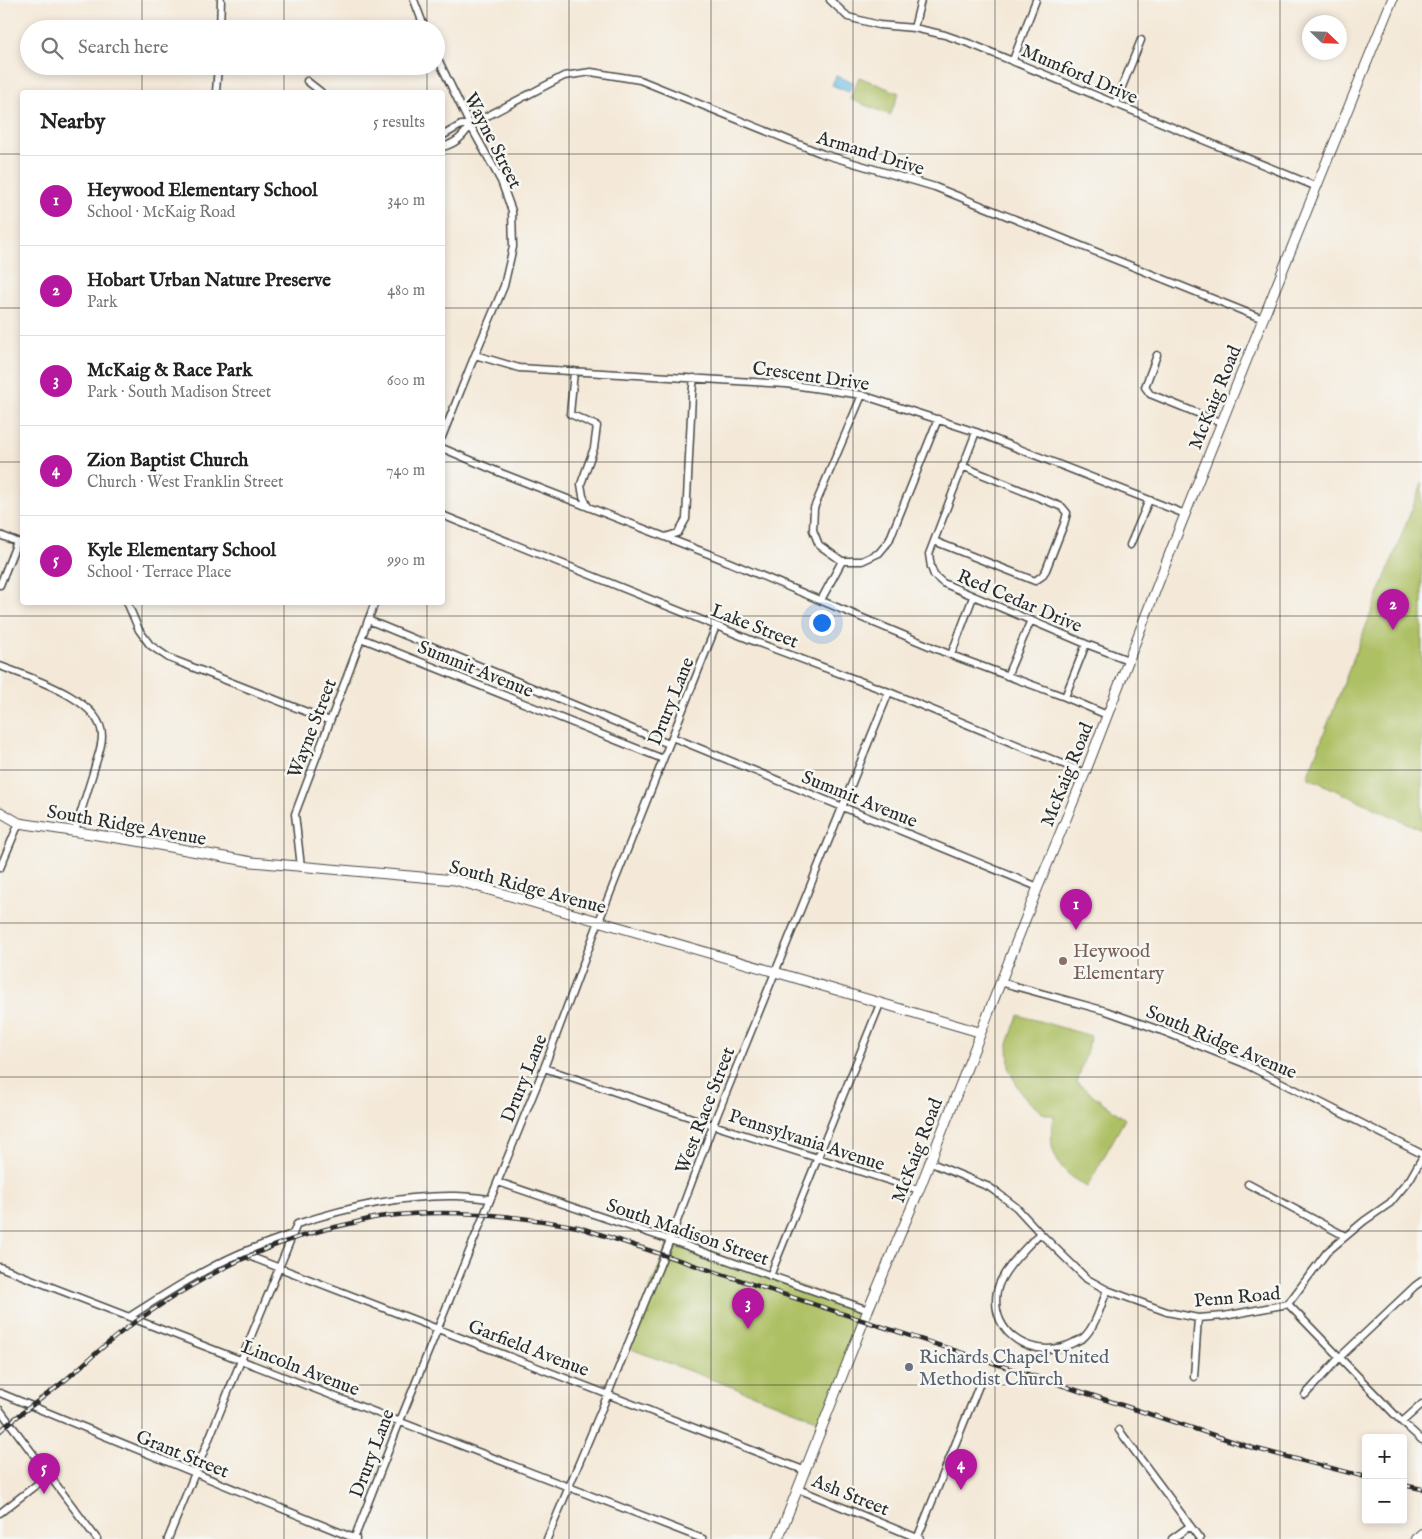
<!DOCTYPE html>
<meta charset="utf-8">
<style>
body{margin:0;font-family:"IM FELL English",serif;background:#f6f6f6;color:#222}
.controls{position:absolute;right:15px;bottom:15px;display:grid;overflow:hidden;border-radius:5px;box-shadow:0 2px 8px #0003}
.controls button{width:45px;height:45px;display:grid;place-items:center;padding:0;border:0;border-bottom:1px solid #e0e0e0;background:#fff;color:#222;font:25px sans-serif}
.compass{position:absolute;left:1302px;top:15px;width:45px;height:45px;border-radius:50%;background:#fff;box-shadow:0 2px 8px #0003;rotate:113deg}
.you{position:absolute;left:821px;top:622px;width:18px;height:18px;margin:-12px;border:4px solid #fff;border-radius:50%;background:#1a73e8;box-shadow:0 0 0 8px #1a73e833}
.badge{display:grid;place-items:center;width:32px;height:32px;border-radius:50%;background:#b5179e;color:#fff;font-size:16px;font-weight:700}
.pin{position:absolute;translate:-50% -41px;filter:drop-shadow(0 1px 2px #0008)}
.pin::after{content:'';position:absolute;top:26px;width:18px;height:15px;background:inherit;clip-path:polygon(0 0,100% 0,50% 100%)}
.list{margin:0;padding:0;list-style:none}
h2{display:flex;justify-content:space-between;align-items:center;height:65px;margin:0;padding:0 20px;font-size:21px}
h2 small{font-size:16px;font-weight:400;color:#767676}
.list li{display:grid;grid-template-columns:32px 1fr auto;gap:15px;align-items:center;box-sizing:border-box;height:90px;padding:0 20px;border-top:1px solid #e0e0e0}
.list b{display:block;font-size:19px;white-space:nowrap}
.list p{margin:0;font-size:16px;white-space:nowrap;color:#767676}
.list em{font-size:16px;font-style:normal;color:#767676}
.icon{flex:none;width:28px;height:28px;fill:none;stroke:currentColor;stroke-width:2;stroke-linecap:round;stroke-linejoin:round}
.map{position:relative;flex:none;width:1422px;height:1539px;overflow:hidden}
.search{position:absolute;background:#fff;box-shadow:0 2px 8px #0003;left:20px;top:20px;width:425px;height:55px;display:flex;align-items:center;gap:12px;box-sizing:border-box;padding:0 18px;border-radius:28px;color:#767676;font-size:19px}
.panel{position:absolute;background:#fff;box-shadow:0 2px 8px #0003;left:20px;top:90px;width:425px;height:515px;border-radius:5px}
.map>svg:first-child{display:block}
</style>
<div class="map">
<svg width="1422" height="1539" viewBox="0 0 1422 1539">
<rect width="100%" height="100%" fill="#f6f6f2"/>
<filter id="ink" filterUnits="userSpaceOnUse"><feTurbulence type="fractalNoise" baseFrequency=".02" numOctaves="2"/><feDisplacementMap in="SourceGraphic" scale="10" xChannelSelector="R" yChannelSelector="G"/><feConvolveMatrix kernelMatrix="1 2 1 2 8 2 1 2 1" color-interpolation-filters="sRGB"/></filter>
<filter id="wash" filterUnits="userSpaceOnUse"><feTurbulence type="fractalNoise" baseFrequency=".0096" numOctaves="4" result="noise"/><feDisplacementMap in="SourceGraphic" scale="20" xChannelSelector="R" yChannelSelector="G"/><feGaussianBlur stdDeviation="1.12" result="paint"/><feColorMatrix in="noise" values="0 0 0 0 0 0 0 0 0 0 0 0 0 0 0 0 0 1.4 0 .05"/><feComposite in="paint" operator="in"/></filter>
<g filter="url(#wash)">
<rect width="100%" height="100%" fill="#f4e9d8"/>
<!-- green -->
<path fill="#adc063" stroke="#6c7647" d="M859,77L899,93L890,115L850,99Z
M1422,483V830L1307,777Z
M1018,1015L1091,1036L1077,1083L1125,1119L1087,1187C1056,1169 1046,1151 1054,1116L1042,1113L1022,1095L1009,1069L1008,1044Z
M670,1240L868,1310L825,1422L626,1347Z"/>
<!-- water -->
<path fill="#6ec1ea" stroke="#4c768a" d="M836,76L853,82L849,92L832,85Z"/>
</g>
<g filter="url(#ink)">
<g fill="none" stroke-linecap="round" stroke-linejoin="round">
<!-- street casing -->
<g stroke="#494845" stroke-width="9">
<path id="street" d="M414,0L425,29
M830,0L848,17L879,25L914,28L945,35L971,44L1317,187
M914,28L921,0
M220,29L221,0
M436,55L470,125L501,181L512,211L513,247L504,286L475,355L442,437
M1013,60L1036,0
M307,81L321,92
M216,92L218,66
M1115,104L1141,40
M470,125L564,76L591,72L640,80L823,154L935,187L1263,319
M442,136L461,125H470
M442,147C455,144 464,136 470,125
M475,355L519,368L786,384L862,395L976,432L1185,514
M1157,355L1145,387L1150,394L1222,423
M574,371L570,414L597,426L594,448L581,484L583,496L588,507
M862,395L814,508L813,530L819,545L842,561H862L879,553L889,541L938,419
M976,432L929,554L931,567L934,575L943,583L1086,644L1128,660
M442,448L501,473L719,558L951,655L1065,697L1107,715
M442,515L756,642L889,692L1085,773
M0,535L22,544
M665,537L678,533L686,519L692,395L694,378
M934,541L1035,581L1042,576L1046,570L1064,524L1067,513L1062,507L962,466
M1130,545L1149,500
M0,585L17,542
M821,600L842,561
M127,602L139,630L150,645L169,658L330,721
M368,620L669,744
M361,638L663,759
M951,655L973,597
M0,666C28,677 102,699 102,736C102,748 96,761 93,773C87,792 81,812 75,831
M1007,676L1031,620
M1065,697L1086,644
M672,737L1038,887
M301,867L295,814L375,602
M0,868L19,823
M1000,982L1106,1011L1165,1032L1243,1063L1422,1154
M544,1068L713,1125L919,1190
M929,1162L989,1187L999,1194L1016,1207L1040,1233L1087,1279L1107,1290L1167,1312L1198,1318L1224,1316L1288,1304
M498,1182L670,1240L868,1310
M1248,1184L1345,1236
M1040,1233C1026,1248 1001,1271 997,1291C989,1336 1036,1361 1073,1343C1076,1341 1080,1340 1083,1338C1095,1328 1101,1305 1107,1290
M241,1253L806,1471
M0,1267L703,1539
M770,1276L880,1004
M1288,1304L1327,1252L1364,1221L1390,1203L1410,1179L1422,1158
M1288,1304L1402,1422L1422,1440
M129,1317C165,1294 202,1270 241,1253C258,1246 275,1240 292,1234
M1194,1377L1198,1318
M0,1393L356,1539
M1305,1395L1339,1358L1415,1286L1422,1281
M0,1410L97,1539
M1402,1422L1422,1404
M1119,1430L1200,1539
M798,1489L920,1539
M0,1513L49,1475
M168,1539L297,1224C348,1207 402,1195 456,1196C467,1196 479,1198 490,1199
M354,1539L400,1421L544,1068L599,921L716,626
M547,1539L608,1394L670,1240L713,1125L889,692
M917,1539L982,1378
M1172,1539L1190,1526"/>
</g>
<!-- secondary casing -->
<g stroke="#494845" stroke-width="11">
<path id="secondary" d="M0,812L19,823L137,841L252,862L455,880L775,972L979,1032
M778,1539L868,1310L919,1190L1038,887L1085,773L1178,532L1263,319L1392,0"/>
</g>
<!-- primary casing -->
<g stroke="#494845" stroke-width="12">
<path id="primary" d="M1416,1539L1422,1534"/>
</g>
<!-- street -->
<use href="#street" stroke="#fff" stroke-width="6"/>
<!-- secondary -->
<use href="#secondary" stroke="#fff" stroke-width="9"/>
<!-- primary -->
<use href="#primary" stroke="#fff" stroke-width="10"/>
<!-- rail casing -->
<g stroke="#2b2b2b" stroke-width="4.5">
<path id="rail" d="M0,1431C20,1413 42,1399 63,1382C88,1361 111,1338 138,1320C206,1273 272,1239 353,1223C364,1220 376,1217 387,1216C450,1209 516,1215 578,1227L1253,1448L1366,1477
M1403,1485L1422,1489"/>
</g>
<!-- rail -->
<use href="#rail" stroke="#f6f6f2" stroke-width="2.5" stroke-dasharray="8" stroke-linecap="butt"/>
</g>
</g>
<!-- grid -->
<path fill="none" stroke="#2b2b2b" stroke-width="1" stroke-opacity="0.55" d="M142,0V29M284,0V29M427,0V29M569,0V1539M711,0V1539M853,0V1539M995,0V1539M1138,0V1539M1280,0V1539M142,66V92M284,66V92M427,66V92M0,154H22M442,154H1422M0,308H22M442,308H1422M0,462H22M442,462H1422M142,602V1539M284,602V1539M427,602V1539M0,616H1422M0,770H1422M0,923H1422M0,1077H1422M0,1231H1422M0,1385H1422"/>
<!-- markers -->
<circle fill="#8d6e63" stroke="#f6f6f2" stroke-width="2" cx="1063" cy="961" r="5"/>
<circle fill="#6b7280" stroke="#f6f6f2" stroke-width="2" cx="909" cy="1367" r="5"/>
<g text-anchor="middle" stroke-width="5" stroke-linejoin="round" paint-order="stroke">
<!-- street labels -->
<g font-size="19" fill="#2b2b2b" stroke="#f6f6f2">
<text transform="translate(1080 73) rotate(23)" y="7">Mumford Drive</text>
<text transform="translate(494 140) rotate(63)" y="7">Wayne Street</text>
<text transform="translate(871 152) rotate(17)" y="7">Armand Drive</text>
<text transform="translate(811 375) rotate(8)" y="7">Crescent Drive</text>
<text transform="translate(1214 397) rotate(-68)" y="7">McKaig Road</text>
<text transform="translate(1020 600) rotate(23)" y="7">Red Cedar Drive</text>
<text transform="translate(755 625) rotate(21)" y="7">Lake Street</text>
<text transform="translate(476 668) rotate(22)" y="7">Summit Avenue</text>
<text transform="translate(670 701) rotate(-68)" y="7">Drury Lane</text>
<text transform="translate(311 728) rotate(-69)" y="7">Wayne Street</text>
<text transform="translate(1066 774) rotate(-68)" y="7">McKaig Road</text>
<text transform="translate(860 798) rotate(22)" y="7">Summit Avenue</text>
<text transform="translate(127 824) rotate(10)" y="7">South Ridge Avenue</text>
<text transform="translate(528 886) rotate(15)" y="7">South Ridge Avenue</text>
<text transform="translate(1222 1041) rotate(23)" y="7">South Ridge Avenue</text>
<text transform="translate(523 1078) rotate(-68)" y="7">Drury Lane</text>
<text transform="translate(704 1110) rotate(-69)" y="7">West Race Street</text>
<text transform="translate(807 1139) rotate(18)" y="7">Pennsylvania Avenue</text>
<text transform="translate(916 1150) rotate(-69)" y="7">McKaig Road</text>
<text transform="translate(688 1231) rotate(19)" y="7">South Madison Street</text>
<text transform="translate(1237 1296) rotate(-5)" y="7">Penn Road</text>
<text transform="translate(529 1347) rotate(21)" y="7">Garfield Avenue</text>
<text transform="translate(301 1367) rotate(21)" y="7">Lincoln Avenue</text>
<text transform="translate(183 1453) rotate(22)" y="7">Grant Street</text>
<text transform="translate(371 1453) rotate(-69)" y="7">Drury Lane</text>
<text transform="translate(851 1494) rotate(22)" y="7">Ash Street</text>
</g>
<!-- education labels -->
<g font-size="19" fill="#785e54" stroke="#f6f6f2" text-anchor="start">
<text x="1073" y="957">Heywood<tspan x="1073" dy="22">Elementary</tspan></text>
</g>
<!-- worship labels -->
<g font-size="19" fill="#5b616d" stroke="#f6f6f2" text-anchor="start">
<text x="919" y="1363">Richards Chapel United<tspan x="919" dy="22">Methodist Church</tspan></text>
</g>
</g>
</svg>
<div class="controls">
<button>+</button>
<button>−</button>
</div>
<svg class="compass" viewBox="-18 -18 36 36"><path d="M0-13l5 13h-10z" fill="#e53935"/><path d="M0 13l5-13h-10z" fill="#767676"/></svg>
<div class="you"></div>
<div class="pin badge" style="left:1076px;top:930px">1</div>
<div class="pin badge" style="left:1393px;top:630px">2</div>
<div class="pin badge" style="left:748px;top:1329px">3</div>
<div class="pin badge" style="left:961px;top:1490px">4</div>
<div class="pin badge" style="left:44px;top:1494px">5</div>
<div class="search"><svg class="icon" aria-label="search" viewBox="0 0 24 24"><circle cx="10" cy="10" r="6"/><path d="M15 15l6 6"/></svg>Search here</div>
<section class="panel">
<h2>Nearby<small>5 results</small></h2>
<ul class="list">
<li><span class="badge">1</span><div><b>Heywood Elementary School</b><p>School · McKaig Road</p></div><em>340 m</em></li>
<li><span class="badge">2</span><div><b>Hobart Urban Nature Preserve</b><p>Park</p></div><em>480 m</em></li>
<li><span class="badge">3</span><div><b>McKaig &amp; Race Park</b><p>Park · South Madison Street</p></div><em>600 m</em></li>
<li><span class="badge">4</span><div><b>Zion Baptist Church</b><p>Church · West Franklin Street</p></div><em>740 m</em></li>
<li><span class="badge">5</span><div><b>Kyle Elementary School</b><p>School · Terrace Place</p></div><em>990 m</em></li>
</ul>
</section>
</div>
